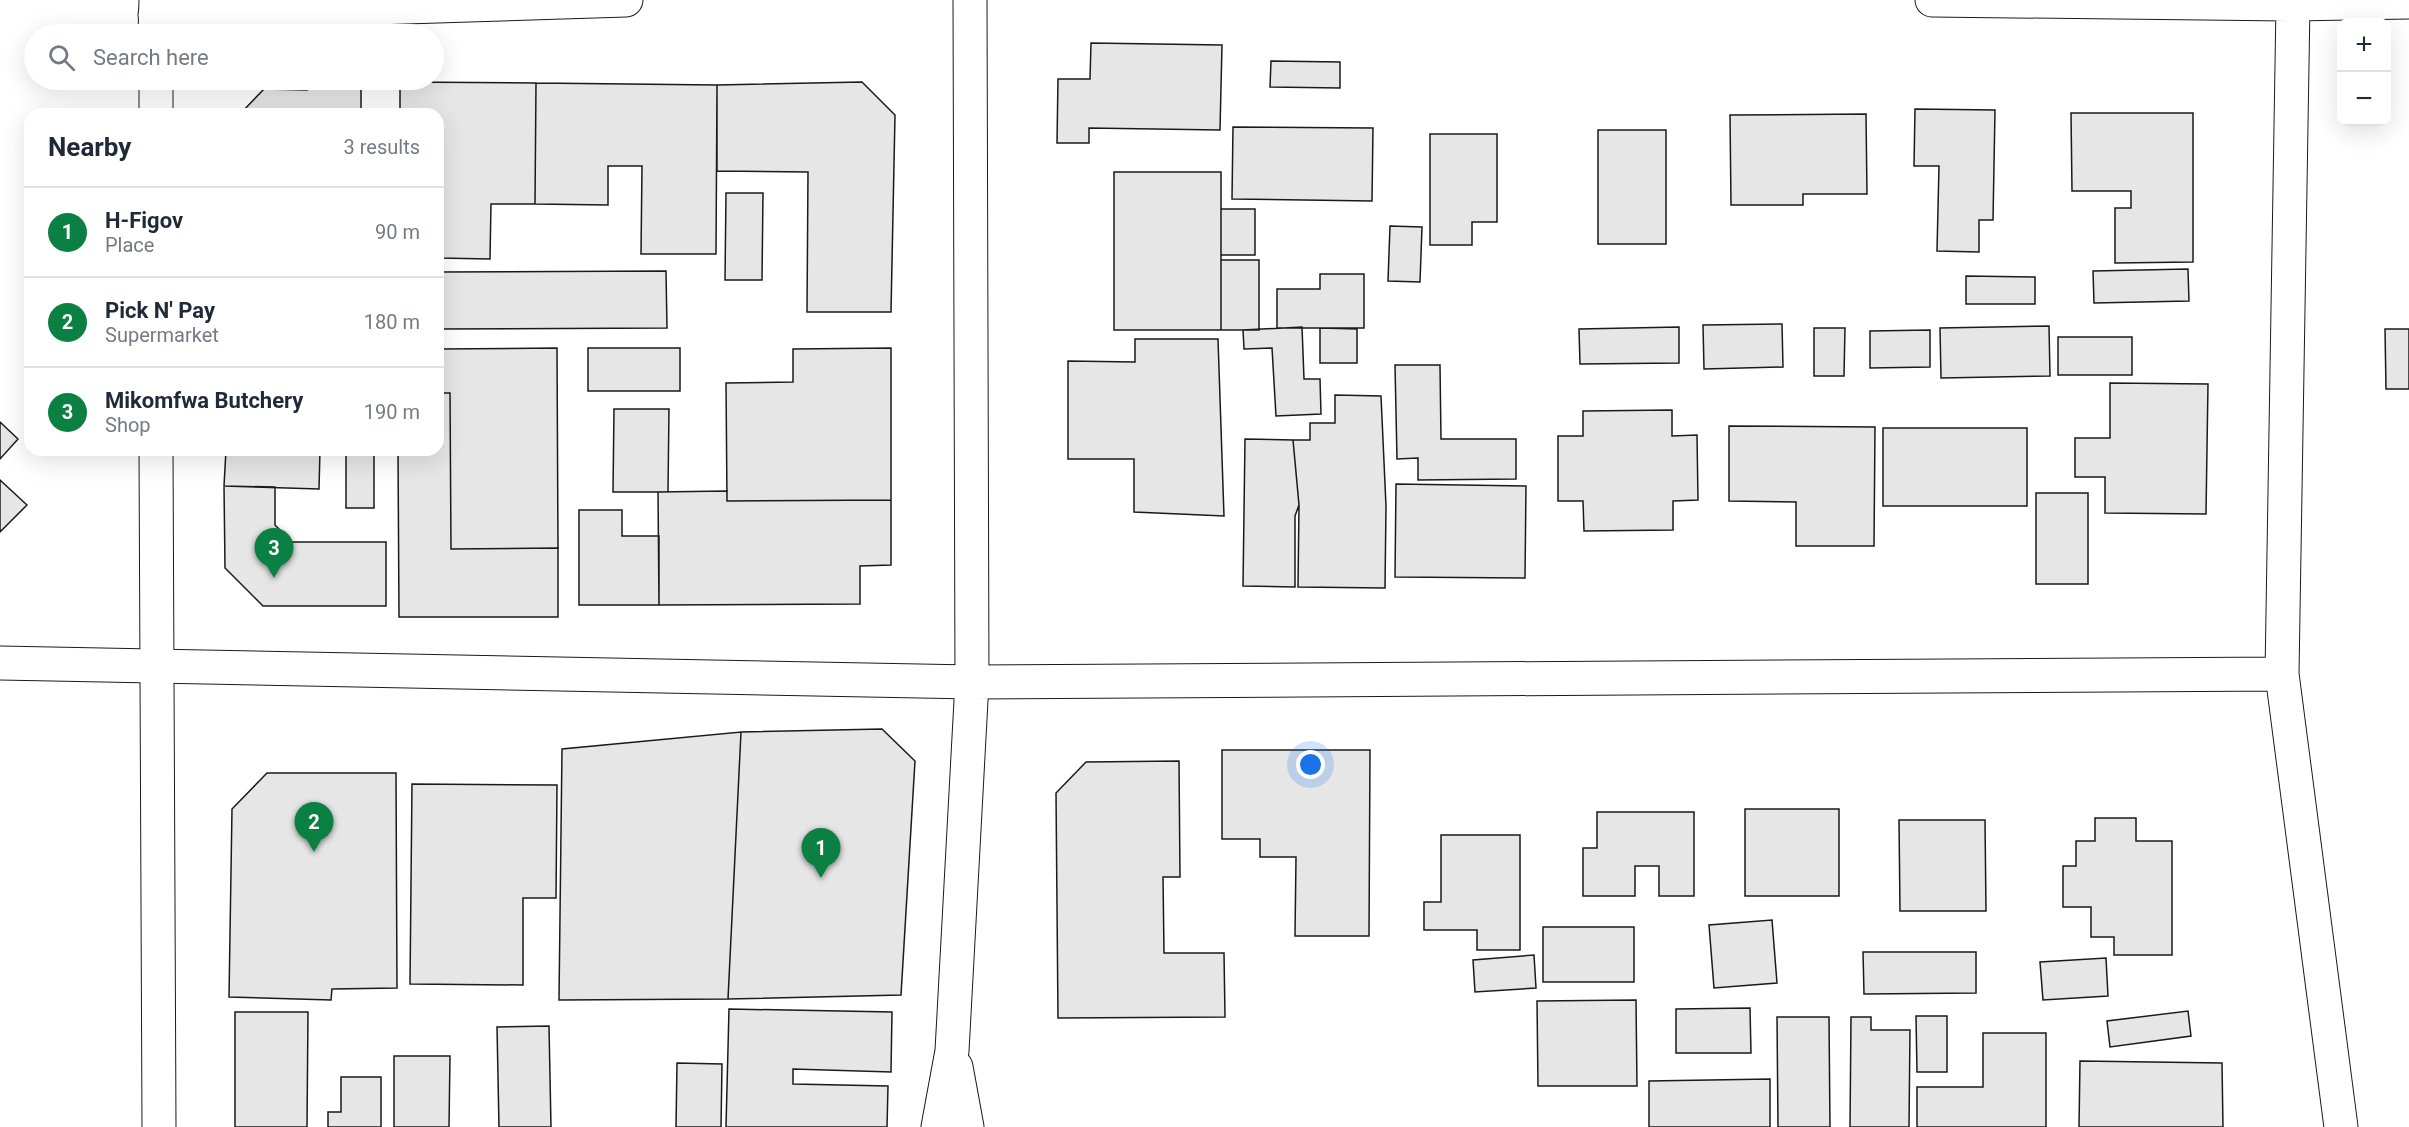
<!DOCTYPE html>
<meta charset="utf-8">
<style>
body{margin:0;font-family:Roboto,sans-serif;background:#f6f6f7;color:#1f2937}
.controls{position:absolute;right:18px;top:18px;display:grid;overflow:hidden;border-radius:12px;box-shadow:0 6px 24px #0002}
.controls button{width:54px;height:54px;display:grid;place-items:center;padding:0;border:0;border-bottom:2px solid #e0e1e3;background:#fff;color:#1f2937;font:30px sans-serif}
.you{position:absolute;left:1311px;top:765px;width:21px;height:21px;margin:-15px;border:4px solid #fff;border-radius:50%;background:#1a73e8;box-shadow:0 0 0 9px #1a73e833}
.badge{display:grid;place-items:center;width:39px;height:39px;border-radius:50%;background:#0b8043;color:#fff;font-size:20px;font-weight:700}
.pin{position:absolute;translate:-50% -50px;filter:drop-shadow(0 2px 3px #0008)}
.pin::after{content:'';position:absolute;top:32px;width:21px;height:18px;background:inherit;clip-path:polygon(0 0,100% 0,50% 100%)}
.list{margin:0;padding:0;list-style:none}
h2{display:flex;justify-content:space-between;align-items:center;height:78px;margin:0;padding:0 24px;font-size:26px}
h2 small{font-size:20px;font-weight:400;color:#747a83}
.list li{display:grid;grid-template-columns:39px 1fr auto;gap:18px;align-items:center;box-sizing:border-box;height:90px;padding:0 24px;border-top:2px solid #e0e1e3}
.list b{display:block;font-size:22px;white-space:nowrap}
.list p{margin:0;font-size:20px;white-space:nowrap;color:#747a83}
.list em{font-size:20px;font-style:normal;color:#747a83}
.icon{flex:none;width:33px;height:33px;fill:none;stroke:currentColor;stroke-width:2;stroke-linecap:round;stroke-linejoin:round}
.map{position:relative;flex:none;width:2409px;height:1127px;overflow:hidden}
.search{position:absolute;background:#fff;box-shadow:0 6px 24px #0002;left:24px;top:24px;width:420px;height:66px;display:flex;align-items:center;gap:15px;box-sizing:border-box;padding:0 21px;border-radius:33px;color:#747a83;font-size:22px}
.panel{position:absolute;background:#fff;box-shadow:0 6px 24px #0002;left:24px;top:108px;width:420px;height:348px;border-radius:18px}
.map>svg:first-child{display:block}
</style>
<div class="map">
<svg width="2409" height="1127" viewBox="0 0 2409 1127">
<rect width="100%" height="100%" fill="#fff"/>
<!-- building -->
<path fill="#e6e6e6" stroke="#1a1a1a" stroke-width="1.5" d="M1091,43L1222,45L1220,130L1089,128V143H1057L1058,79H1090Z
M1271,61L1340,62V88L1270,87Z
M307,80H361V114H240L264,89L307,90Z
M400,82L536,83L535,204H491L490,259L438,258V114H400Z
M862,82L895,115L891,312H807L808,172L717,171V85Z
M536,83L717,85L716,254H641L642,166H608V205L535,204Z
M1915,109L1995,110L1993,220H1979V252L1937,251L1939,166H1914Z
M2071,113H2193V262L2115,263V208H2131V191H2072Z
M1866,114L1867,194H1803V205H1731L1730,115Z
M1233,127L1373,128L1372,201L1232,199Z
M1598,130H1666V244H1598Z
M1430,134H1497V222H1472V245H1430Z
M1114,172H1221V330H1114Z
M726,193H763L762,280H725Z
M1221,209H1255V255H1221Z
M1390,226L1422,227L1420,282L1388,281Z
M1221,260H1259V330H1221Z
M2188,269L2189,301L2094,303L2093,271Z
M666,271L667,328L438,329V272Z
M1320,274H1364V328H1277V289H1320Z
M1966,276L2035,277V304H1966Z
M1782,324L1783,367L1704,369L1703,325Z
M2049,326L2050,376L1941,378L1940,328Z
M1302,327L1304,379H1320L1321,414L1276,416L1272,348L1244,349L1243,330Z
M1679,327V363L1580,364L1579,329Z
M1320,328L1357,329V363H1320Z
M1814,328H1845L1844,376H1814Z
M2385,329H2409V389H2386Z
M1930,330V367L1870,368V331Z
M2058,337H2132V375H2058Z
M1135,339H1218L1224,516L1134,512V459H1068V361L1135,362Z
M557,348L558,548L451,549L450,393H438V349Z
M588,348H680V391H588Z
M891,348V500L727,501L726,383L793,382V349Z
M1395,365H1440L1441,439H1516V479L1418,480V458L1397,459Z
M2110,383L2208,384L2206,514L2105,513V477H2075V438H2110Z
M438,393H450L451,549L558,548V617H399L398,450H438Z
M1335,395L1381,396L1386,506L1385,588L1298,587L1299,505L1293,440H1310V423H1335Z
M614,409H669L668,492H613Z
M1672,410V436L1697,435L1698,500L1673,501V530L1584,531L1583,501H1558V436H1583V411Z
M0,422L18,439L0,459Z
M1729,426L1875,427L1874,546H1796V502L1729,501Z
M1883,428H2027V506H1883Z
M1245,439L1293,440L1299,505L1295,516V587L1243,586Z
M226,450H320L319,489L224,486Z
M346,450H374V508H346Z
M0,480L27,505L0,532Z
M1396,484L1526,486L1525,578L1395,577Z
M224,486L275,487V525L292,542H386V606H263L225,568Z
M727,491V501L891,500V565L860,566V604L659,605L658,492Z
M2036,493H2088V584H2036Z
M579,510H622V536H659V605H579Z
M882,729L915,761L901,995L728,999L741,732Z
M741,732L728,999L559,1000L562,749Z
M1222,750H1370L1369,936H1295L1296,857H1260V839H1222Z
M1179,761L1180,877H1163L1164,953H1224L1225,1017L1058,1018L1056,793L1086,762Z
M267,773H396L397,988L332,989L331,1000L229,997L232,809Z
M412,784L557,785L556,898H523V985L410,984Z
M1745,809H1839V896H1745Z
M1597,812H1694V896H1659V866H1635V896H1583V848H1597Z
M2095,818H2136V841H2172V955H2114V937H2091V907H2063V866H2076V841H2095Z
M1899,820H1985L1986,911H1900Z
M1441,835H1520V950H1477V930H1424V902H1441Z
M1772,920L1777,983L1714,988L1709,925Z
M1543,927H1634V982H1543Z
M1863,952H1976V993L1864,994Z
M1534,955L1536,988L1475,992L1473,960Z
M2106,958L2108,996L2043,1000L2040,962Z
M1636,1000L1637,1086H1538L1537,1001Z
M1750,1008L1751,1053H1676V1009Z
M729,1009L892,1012L891,1072L793,1069V1084L888,1086L887,1127H726Z
M2188,1011L2191,1036L2110,1047L2107,1021Z
M235,1012H308L307,1127H235Z
M1916,1016H1947V1072H1917Z
M1777,1017H1829L1830,1127H1778Z
M1851,1017H1871V1030H1910L1909,1127H1850Z
M549,1026L551,1127H499L497,1027Z
M1983,1033H2046V1127H1917V1087H1983Z
M394,1056H450L449,1127H394Z
M2080,1061L2222,1063L2223,1127H2079Z
M677,1063L722,1064L721,1127H676Z
M341,1077H381V1127H328V1112H341Z
M1770,1079V1127H1649V1081Z"/>
<g fill="none" stroke-linecap="round" stroke-linejoin="round">
<!-- minor casing -->
<g stroke="#1a1a1a" stroke-width="35">
<path id="minor" d="M1932,0L2293,4L2409,2
M2293,4L2282,674L2341,1127
M155,15L626,0
M0,663L972,682L2282,674
M956,1067L967,1127
M938,1127L952,1051L972,682L970,0"/>
</g>
<!-- secondary casing -->
<g stroke="#1a1a1a" stroke-width="35">
<path id="secondary" d="M155,34L156,0
M156,80V114
M156,450L159,1127"/>
</g>
<!-- minor -->
<use href="#minor" stroke="#fff" stroke-width="33"/>
<!-- secondary -->
<use href="#secondary" stroke="#fff" stroke-width="33"/>
</g>
</svg>
<div class="controls">
<button>+</button>
<button>−</button>
</div>
<div class="you"></div>
<div class="pin badge" style="left:821px;top:878px">1</div>
<div class="pin badge" style="left:314px;top:852px">2</div>
<div class="pin badge" style="left:274px;top:578px">3</div>
<div class="search"><svg class="icon" aria-label="search" viewBox="0 0 24 24"><circle cx="10" cy="10" r="6"/><path d="M15 15l6 6"/></svg>Search here</div>
<section class="panel">
<h2>Nearby<small>3 results</small></h2>
<ul class="list">
<li><span class="badge">1</span><div><b>H-Figov</b><p>Place</p></div><em>90 m</em></li>
<li><span class="badge">2</span><div><b>Pick N' Pay</b><p>Supermarket</p></div><em>180 m</em></li>
<li><span class="badge">3</span><div><b>Mikomfwa Butchery</b><p>Shop</p></div><em>190 m</em></li>
</ul>
</section>
</div>
